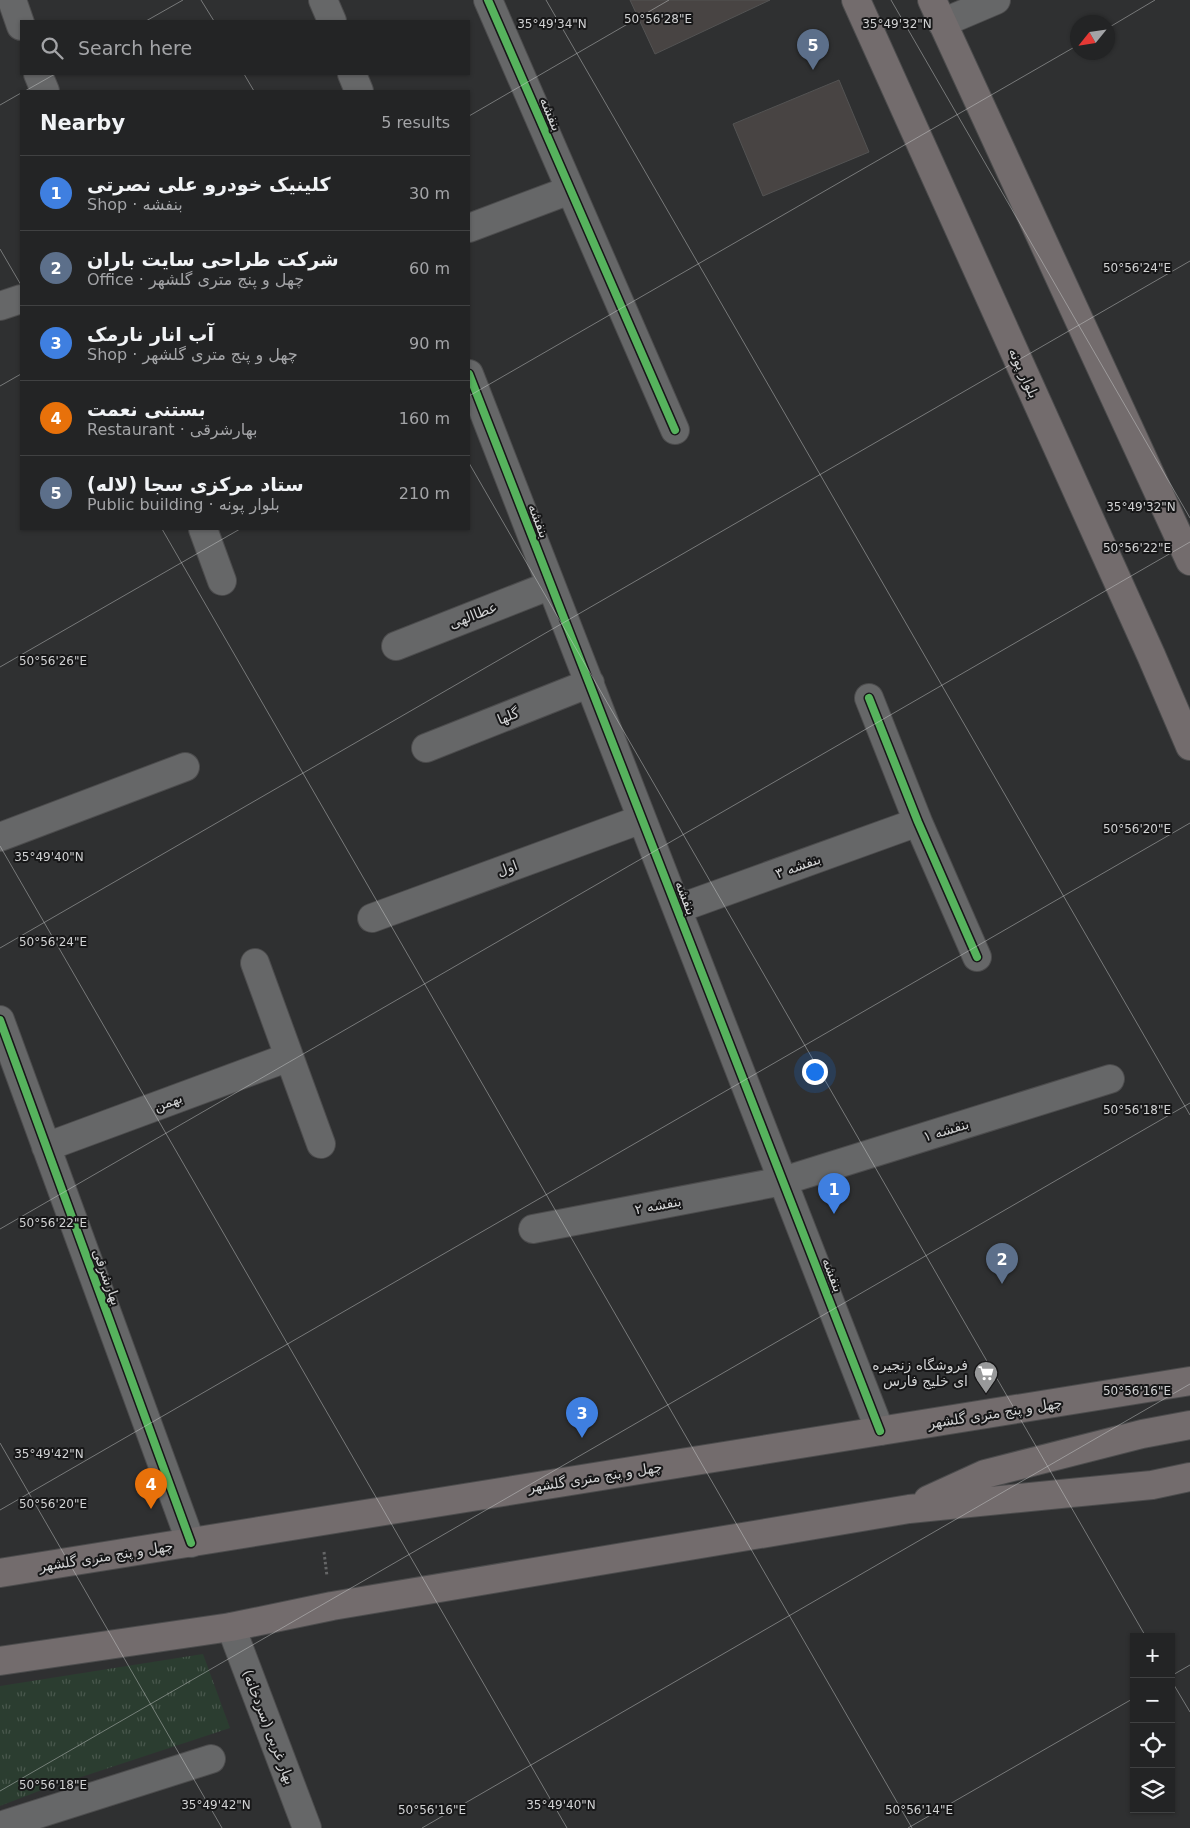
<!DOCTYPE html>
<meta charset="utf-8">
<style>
body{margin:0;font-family:"DejaVu Sans","Noto Naskh Arabic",sans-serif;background:#2f3032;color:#f1f3f6}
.controls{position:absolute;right:15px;bottom:15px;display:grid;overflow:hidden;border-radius:0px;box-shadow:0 1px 4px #0004}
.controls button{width:45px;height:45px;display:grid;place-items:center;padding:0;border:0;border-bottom:1px solid #404142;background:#232425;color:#f1f3f6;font:25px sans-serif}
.compass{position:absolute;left:1070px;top:15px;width:45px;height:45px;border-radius:50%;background:#232425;box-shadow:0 1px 4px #0004;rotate:240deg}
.you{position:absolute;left:814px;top:1071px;width:18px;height:18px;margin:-12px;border:4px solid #fff;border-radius:50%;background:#1a73e8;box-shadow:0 0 0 8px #1a73e833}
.badge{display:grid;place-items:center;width:32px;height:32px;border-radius:50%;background:#98999a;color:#fff;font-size:16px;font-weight:700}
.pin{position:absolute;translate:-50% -41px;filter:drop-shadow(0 1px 2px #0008)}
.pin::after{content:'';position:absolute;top:26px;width:18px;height:15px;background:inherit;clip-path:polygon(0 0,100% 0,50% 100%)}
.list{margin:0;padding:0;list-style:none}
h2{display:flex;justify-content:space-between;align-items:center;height:65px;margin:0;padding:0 20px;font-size:21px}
h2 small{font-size:16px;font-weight:400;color:#a3a4a7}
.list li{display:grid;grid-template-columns:32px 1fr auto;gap:15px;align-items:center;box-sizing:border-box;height:75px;padding:0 20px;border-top:1px solid #404142}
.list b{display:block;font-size:19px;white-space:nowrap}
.list p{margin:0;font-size:16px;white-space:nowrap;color:#a3a4a7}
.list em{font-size:16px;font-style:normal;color:#a3a4a7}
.icon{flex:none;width:28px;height:28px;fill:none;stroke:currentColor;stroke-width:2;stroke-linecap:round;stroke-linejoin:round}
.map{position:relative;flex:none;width:1190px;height:1828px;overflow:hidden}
.search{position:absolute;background:#232425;box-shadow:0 1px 4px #0004;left:20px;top:20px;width:450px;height:55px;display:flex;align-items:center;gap:12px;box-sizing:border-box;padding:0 18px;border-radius:0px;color:#a3a4a7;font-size:19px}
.panel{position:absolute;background:#232425;box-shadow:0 1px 4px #0004;left:20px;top:90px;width:450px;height:440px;border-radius:0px}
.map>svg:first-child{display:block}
</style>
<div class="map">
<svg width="1190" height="1828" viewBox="0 0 1190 1828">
<defs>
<pattern id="grass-tufts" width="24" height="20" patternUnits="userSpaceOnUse" patternTransform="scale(1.25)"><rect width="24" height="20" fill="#2b3d30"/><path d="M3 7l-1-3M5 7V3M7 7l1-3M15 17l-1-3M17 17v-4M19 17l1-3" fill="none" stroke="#49584d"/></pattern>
</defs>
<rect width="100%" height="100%" fill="#2f3031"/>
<!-- grass -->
<path fill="url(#grass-tufts)" d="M203,1654L230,1728L39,1791L0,1806V1686Z"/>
<!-- building -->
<path fill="#484443" stroke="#535353" d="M630,0H770L655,54Z
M839,80L869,152L763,196L733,124Z"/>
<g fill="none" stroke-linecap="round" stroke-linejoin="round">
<!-- street casing -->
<g stroke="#4c4c4d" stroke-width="30">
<path id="street" d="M12,0L21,26
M323,0L332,21
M488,0L675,430
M942,23L996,0
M38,74L45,91
M352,74L359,91
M469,228L570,190
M0,306L21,299
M469,374L880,1431
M203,529L222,581
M396,646L551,585
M869,698L918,822L977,957
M426,748L590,683
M0,837L185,767
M677,909L918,822
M372,918L642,819
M255,963L321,1144
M0,1020L191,1543
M46,1147L289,1057
M533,1229L783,1181L1110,1079
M0,1826L211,1759"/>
</g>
<!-- secondary casing -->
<g stroke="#4c4c4d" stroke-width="30">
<path id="secondary" d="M231,1627L307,1828"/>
</g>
<!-- primary casing -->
<g stroke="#4c4c4d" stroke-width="30">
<path id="primary" d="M856,0L1151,655L1190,746
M932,0L1190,561
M928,1500L985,1474L1142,1434L1190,1425
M0,1573L1190,1381
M0,1661L231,1627L332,1606L909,1509L1152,1485L1190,1477"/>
</g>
<!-- path -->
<path stroke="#656667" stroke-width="3" stroke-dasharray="2.5 2.5" stroke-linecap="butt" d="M324,1552L327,1576"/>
<!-- street -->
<use href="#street" stroke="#666768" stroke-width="28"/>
<!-- secondary -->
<use href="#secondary" stroke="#666768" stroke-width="28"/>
<!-- primary -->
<use href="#primary" stroke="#736c6d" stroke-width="28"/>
<!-- cycleway casing -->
<g stroke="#171718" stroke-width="11">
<path id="cycleway" d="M488,0L675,430
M469,374L880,1431
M869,698L918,822L977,957
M0,1020L191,1543"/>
</g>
<!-- cycleway -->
<use href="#cycleway" stroke="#56b35d" stroke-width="8"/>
</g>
<!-- ticks -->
<path fill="none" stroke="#d1d2d3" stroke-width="1" stroke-opacity="0.45" d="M201,0L214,21M546,0L1190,1115M891,0L1190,518M146,21L183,0M1108,28L1155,0M244,74L254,91M25,91L55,74M0,105L21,93M469,116L669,0M0,249L21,285M0,386L21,374M469,396L1078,45M469,463L1146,1637M162,529L912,1828M0,667L240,529M0,846L567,1828M0,948L1190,261M0,1229L1190,542M0,1443L222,1828M0,1510L1190,823M1171,1676L1190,1665M1171,1680L1190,1712M0,1791L1190,1103M422,1828L1190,1384M908,1828L1134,1698"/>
<!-- icons -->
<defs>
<g id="supermarket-pin" transform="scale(1.25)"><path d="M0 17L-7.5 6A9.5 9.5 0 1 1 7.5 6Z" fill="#98999a" stroke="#171718"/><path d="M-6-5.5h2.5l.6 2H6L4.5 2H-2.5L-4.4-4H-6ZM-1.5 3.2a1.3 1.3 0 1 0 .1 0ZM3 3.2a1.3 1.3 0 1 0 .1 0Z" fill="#fff"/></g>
</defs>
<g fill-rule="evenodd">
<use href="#supermarket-pin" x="986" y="1373"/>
</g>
<g text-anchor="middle" stroke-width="4" stroke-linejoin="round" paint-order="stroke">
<!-- street labels -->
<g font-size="14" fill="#d1d2d3" stroke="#171718">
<text transform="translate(551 114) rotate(67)" y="5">بنفشه</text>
<text transform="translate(1024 373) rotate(66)" y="5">بلوار پونه</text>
<text transform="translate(539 521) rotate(69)" y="5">بنفشه</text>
<text transform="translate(473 615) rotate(-21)" y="5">عطاالهی</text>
<text transform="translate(508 716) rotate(-22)" y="5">گلها</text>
<text transform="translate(798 866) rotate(-20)" y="5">بنفشه ۳</text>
<text transform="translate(507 868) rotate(-20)" y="5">اول</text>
<text transform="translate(686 898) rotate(69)" y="5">بنفشه</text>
<text transform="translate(168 1102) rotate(-20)" y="5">بهمن</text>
<text transform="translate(946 1130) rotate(-17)" y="5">بنفشه ۱</text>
<text transform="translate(658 1205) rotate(-11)" y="5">بنفشه ۲</text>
<text transform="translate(833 1275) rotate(69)" y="5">بنفشه</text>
<text transform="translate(107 1277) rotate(70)" y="5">بهارشرقی</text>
<text transform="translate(995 1413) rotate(-9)" y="5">چهل و پنج متری گلشهر</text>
<text transform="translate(595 1477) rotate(-9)" y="5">چهل و پنج متری گلشهر</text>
<text transform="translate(106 1556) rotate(-9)" y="5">چهل و پنج متری گلشهر</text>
<text transform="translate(269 1727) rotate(69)" y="5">بهار غربی (سردخانه)</text>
</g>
<!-- poi labels -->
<g font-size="14" fill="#d1d2d3" stroke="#171718" text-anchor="end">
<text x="968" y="1370">فروشگاه زنجیره<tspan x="968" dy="16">ای خلیج فارس</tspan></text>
</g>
</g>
<g font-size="12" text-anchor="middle" fill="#d1d2d3" stroke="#171718" stroke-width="4" stroke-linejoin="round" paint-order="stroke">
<text x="658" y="23">50°56'28"E</text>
<text x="897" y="28">35°49'32"N</text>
<text x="552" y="28">35°49'34"N</text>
<text x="1137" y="272">50°56'24"E</text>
<text x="1141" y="511">35°49'32"N</text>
<text x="1137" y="552">50°56'22"E</text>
<text x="53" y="665">50°56'26"E</text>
<text x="1137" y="833">50°56'20"E</text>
<text x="49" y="861">35°49'40"N</text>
<text x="53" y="946">50°56'24"E</text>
<text x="1137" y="1114">50°56'18"E</text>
<text x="53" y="1227">50°56'22"E</text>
<text x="1137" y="1395">50°56'16"E</text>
<text x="49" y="1458">35°49'42"N</text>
<text x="53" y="1508">50°56'20"E</text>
<text x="53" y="1789">50°56'18"E</text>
<text x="216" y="1809">35°49'42"N</text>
<text x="561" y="1809">35°49'40"N</text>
<text x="432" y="1814">50°56'16"E</text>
<text x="919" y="1814">50°56'14"E</text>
</g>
</svg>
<div class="controls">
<button>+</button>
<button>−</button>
<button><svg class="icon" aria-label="locate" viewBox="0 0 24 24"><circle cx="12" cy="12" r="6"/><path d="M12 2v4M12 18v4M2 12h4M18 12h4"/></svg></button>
<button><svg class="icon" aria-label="layers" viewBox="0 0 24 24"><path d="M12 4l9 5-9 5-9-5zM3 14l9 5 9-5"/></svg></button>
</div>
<svg class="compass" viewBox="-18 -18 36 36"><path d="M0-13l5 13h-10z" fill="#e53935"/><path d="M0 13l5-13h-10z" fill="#a3a4a7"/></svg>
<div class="you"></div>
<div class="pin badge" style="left:834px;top:1214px;background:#3f7fe0">1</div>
<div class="pin badge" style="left:1002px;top:1284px;background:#5c6f8a">2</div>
<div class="pin badge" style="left:582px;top:1438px;background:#3f7fe0">3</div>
<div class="pin badge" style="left:151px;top:1509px;background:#e8710a">4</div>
<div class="pin badge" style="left:813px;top:70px;background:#5c6f8a">5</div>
<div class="search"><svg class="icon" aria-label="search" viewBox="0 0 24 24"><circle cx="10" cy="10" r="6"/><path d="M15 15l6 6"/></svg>Search here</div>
<section class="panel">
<h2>Nearby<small>5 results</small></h2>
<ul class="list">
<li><span class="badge" style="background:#3f7fe0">1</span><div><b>کلینیک خودرو علی نصرتی</b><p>Shop · بنفشه</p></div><em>30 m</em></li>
<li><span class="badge" style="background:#5c6f8a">2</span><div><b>شرکت طراحی سایت باران</b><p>Office · چهل و پنج متری گلشهر</p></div><em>60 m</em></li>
<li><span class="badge" style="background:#3f7fe0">3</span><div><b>آب انار نارمک</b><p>Shop · چهل و پنج متری گلشهر</p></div><em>90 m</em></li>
<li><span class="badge" style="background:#e8710a">4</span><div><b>بستنی نعمت</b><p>Restaurant · بهارشرقی</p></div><em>160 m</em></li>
<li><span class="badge" style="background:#5c6f8a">5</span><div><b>ستاد مرکزی سجا (لاله)</b><p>Public building · بلوار پونه</p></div><em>210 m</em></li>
</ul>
</section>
</div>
